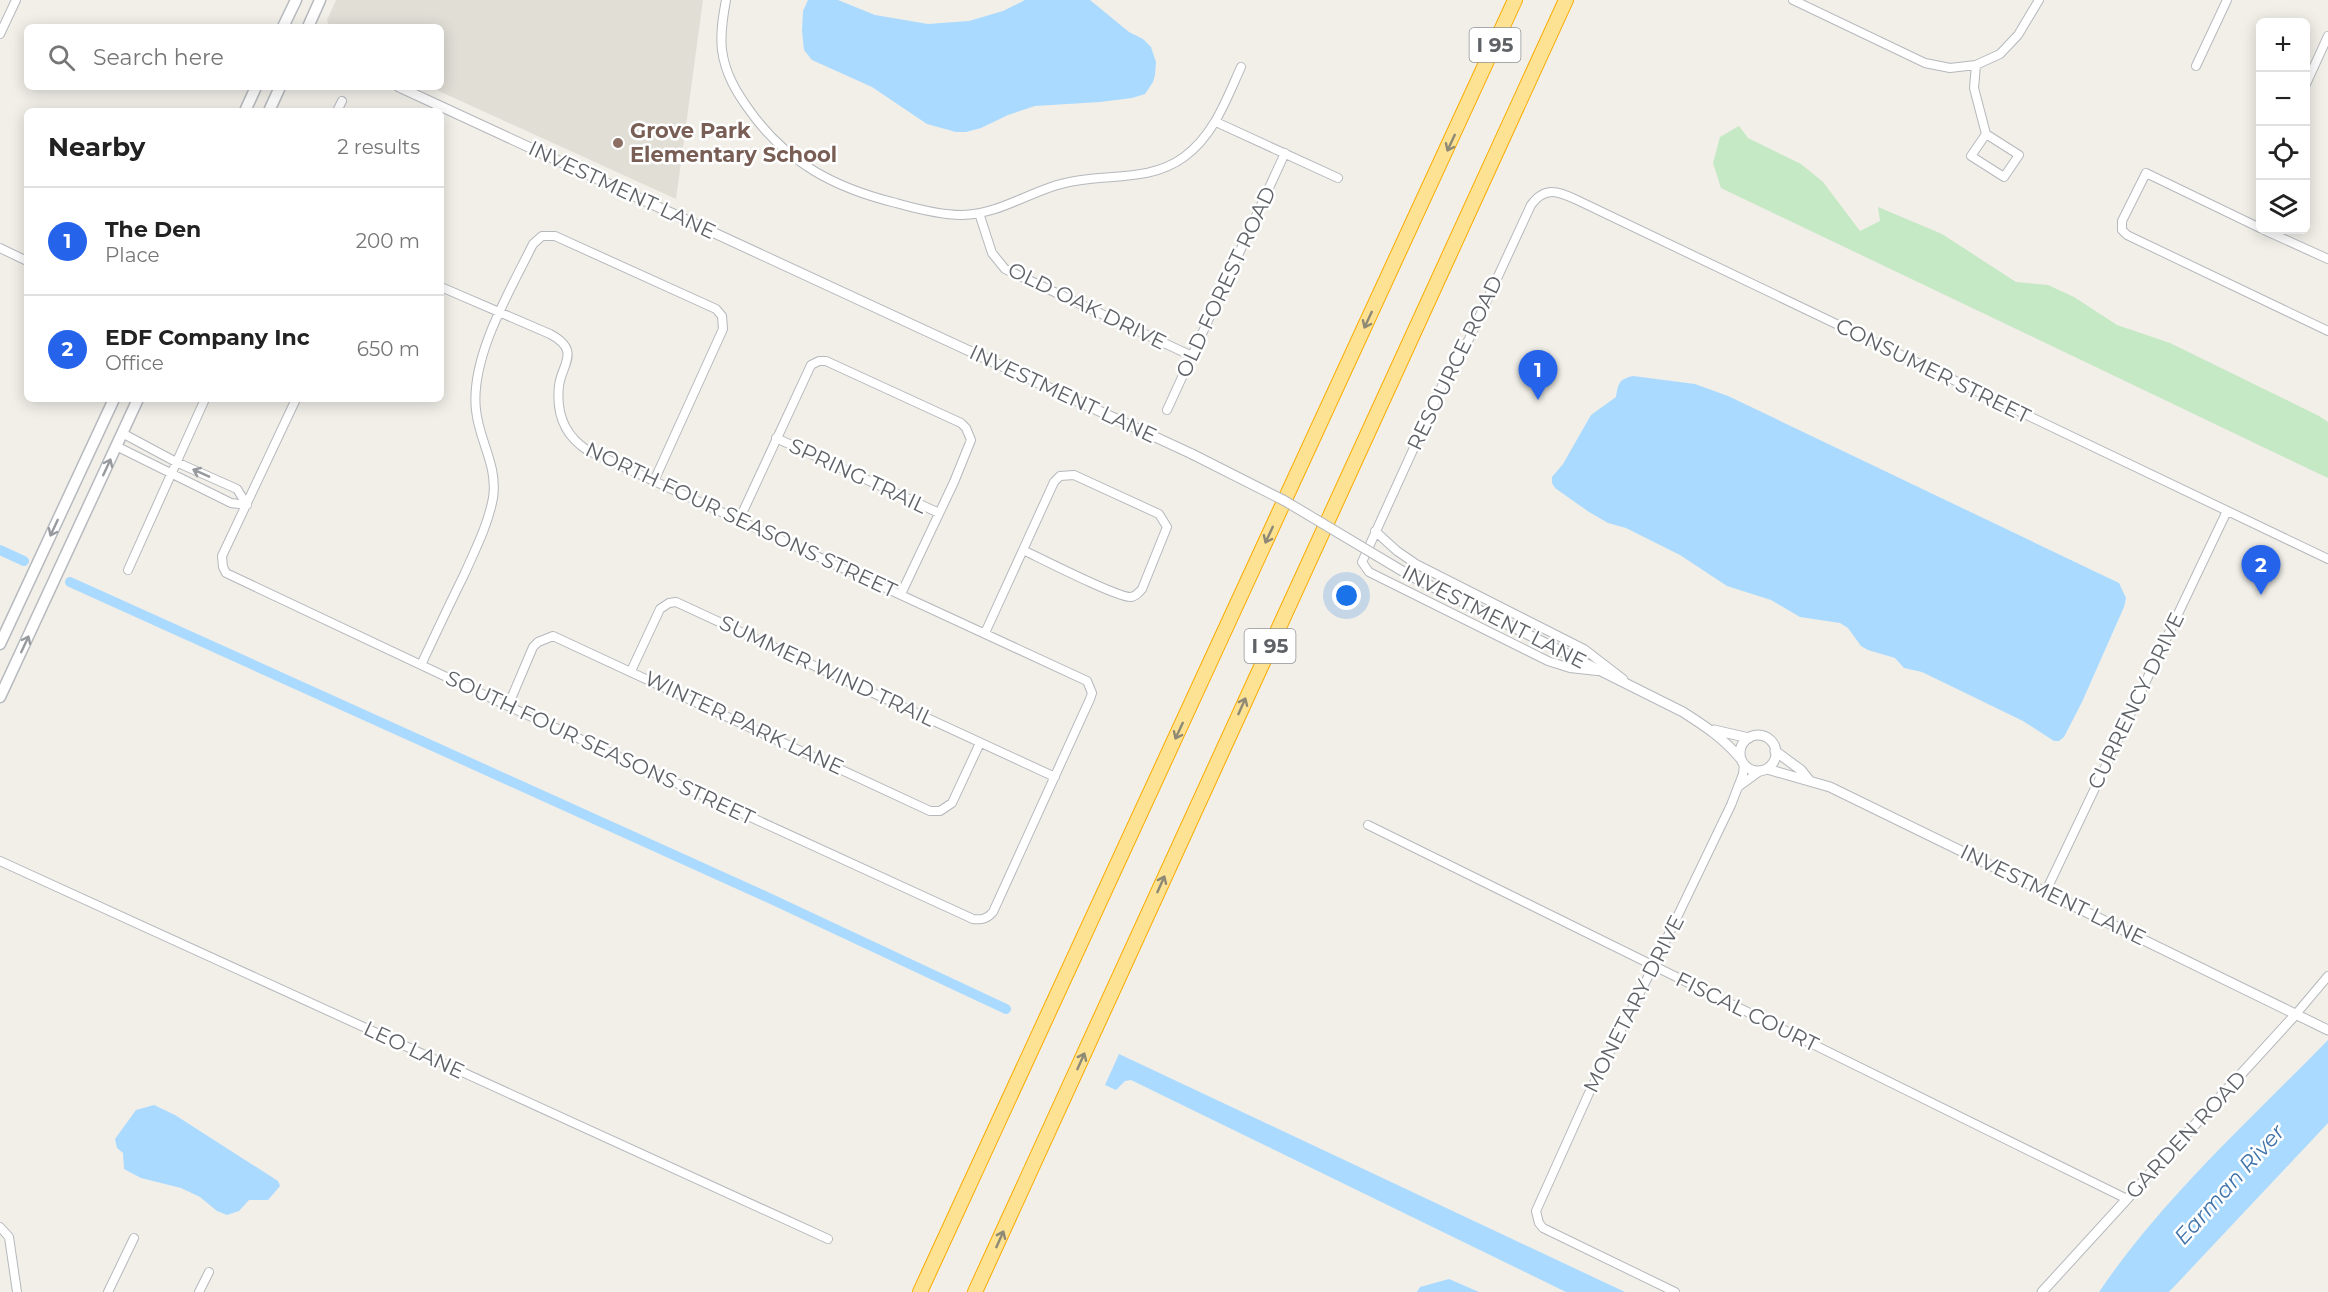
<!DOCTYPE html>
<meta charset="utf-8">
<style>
body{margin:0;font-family:Montserrat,sans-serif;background:#f2f2f2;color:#222}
.controls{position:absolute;right:18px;top:18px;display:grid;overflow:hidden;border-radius:9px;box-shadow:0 3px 15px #0003}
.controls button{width:54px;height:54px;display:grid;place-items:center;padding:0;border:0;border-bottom:2px solid #e0e0e0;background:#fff;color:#222;font:30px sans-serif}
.you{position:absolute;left:1347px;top:596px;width:21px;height:21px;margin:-15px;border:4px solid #fff;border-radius:50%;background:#1a73e8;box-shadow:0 0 0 9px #1a73e833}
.badge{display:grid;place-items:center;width:39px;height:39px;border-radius:50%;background:#2563eb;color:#fff;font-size:20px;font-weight:700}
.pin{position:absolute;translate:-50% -50px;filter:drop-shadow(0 2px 3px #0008)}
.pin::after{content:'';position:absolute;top:32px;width:21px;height:18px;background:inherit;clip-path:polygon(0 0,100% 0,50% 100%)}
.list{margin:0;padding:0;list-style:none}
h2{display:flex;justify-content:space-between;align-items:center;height:78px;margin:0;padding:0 24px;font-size:26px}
h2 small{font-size:20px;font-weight:400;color:#767676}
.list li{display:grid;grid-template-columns:39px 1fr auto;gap:18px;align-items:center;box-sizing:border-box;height:108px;padding:0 24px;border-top:2px solid #e0e0e0}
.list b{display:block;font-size:22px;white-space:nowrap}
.list p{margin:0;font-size:20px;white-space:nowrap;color:#767676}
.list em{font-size:20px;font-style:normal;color:#767676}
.icon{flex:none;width:33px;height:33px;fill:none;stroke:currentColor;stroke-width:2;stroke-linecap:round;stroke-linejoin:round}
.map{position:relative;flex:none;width:2328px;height:1292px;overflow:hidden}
.search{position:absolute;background:#fff;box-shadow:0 3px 15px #0003;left:24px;top:24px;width:420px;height:66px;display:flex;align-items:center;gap:15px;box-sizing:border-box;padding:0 21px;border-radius:9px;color:#767676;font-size:22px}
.panel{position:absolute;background:#fff;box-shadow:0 3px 15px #0003;left:24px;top:108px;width:420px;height:294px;border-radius:9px}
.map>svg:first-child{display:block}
</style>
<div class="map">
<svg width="2328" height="1292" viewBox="0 0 2328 1292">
<rect width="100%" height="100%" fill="#f1efe8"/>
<!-- education -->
<path fill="#e1ded6" d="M336,0H703L676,199L430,87H441V27H329L327,20Z"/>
<!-- green -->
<path fill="#c5e8c5" d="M1739,126L1748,138L1801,164L1823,182L1860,231L1880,221L1878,207L1942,234L2016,282L2048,285L2074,297L2117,325L2170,343L2319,416L2328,422V478L1721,188L1713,163L1720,137Z"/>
<!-- water -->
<path fill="#aadaff" d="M808,0H838L875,15L928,24L969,21L1003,11L1025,0H1090L1129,32L1143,39L1151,47L1156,62L1155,75L1153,82L1145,94L1132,98L1100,102L1035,106L1008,115L981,128L966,132H956L927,124L872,87L812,60L804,50L802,31L803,11Z
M1633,376L1695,384L1728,396L2119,583L2126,598L2124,607L2082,702L2064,737L2059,741H2054L2023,721L1922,672L1904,668L1895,658L1868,650L1861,646L1848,628L1840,623L1800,617L1771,600L1727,586L1680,555L1626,528L1608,523L1589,512L1555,488L1552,483V477L1563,464L1591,415L1616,397C1618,384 1619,379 1633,376Z
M2328,1040V1123L2169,1292H2099C2163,1198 2249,1121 2328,1040Z
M1119,1054L1625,1292H1566L1131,1080L1125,1081L1116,1090L1105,1085Z
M154,1105L175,1115L278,1181L280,1186L268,1200H249L239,1211L227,1215L217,1211L200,1197L181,1188L141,1178L124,1169L123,1153L117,1148L115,1139L136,1110Z
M1449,1279L1479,1292H1417L1420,1287Z"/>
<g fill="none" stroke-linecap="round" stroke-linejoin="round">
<!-- canal -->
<path stroke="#aadaff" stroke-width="10" d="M0,550L24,561
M70,582L769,898L1006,1009"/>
<!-- minor casing -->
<g stroke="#b5b8bc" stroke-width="10">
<path id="minor" d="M726,0C723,16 720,33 722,50C725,73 736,92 750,111C787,163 835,188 896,203C917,209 940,215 962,215C1003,214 1035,187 1075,181C1112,174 1151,181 1184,157C1214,135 1226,100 1241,67
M1793,0L1925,63L1950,68L1976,65L2000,54L2018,35L2039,0
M0,34L16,0
M1976,65L1974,88L1986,134L1971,156L2004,177L2019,155L1986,134
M2196,66L2227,0
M2306,84L2328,36
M337,111L342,101
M1216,122L1338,178
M979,213L992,253L1005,269L1192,356
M2260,228L2146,173L2122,221V230L2127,235L2328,331
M2264,230L2328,259
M0,248L27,261
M296,399L222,556L223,567L226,573L508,706L973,919C982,920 987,919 993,912L1090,699L1092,693L1087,681L587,450C564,435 556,413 559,386C561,365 582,351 550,334L441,287
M1167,410L1285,153
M122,433L176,462L237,489L247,505
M776,438L939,513
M116,446L231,503L247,505
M739,520L811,365L819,361H826L961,423L966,428L971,440L954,482L901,594
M1375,531L1397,551L1416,564L1584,649L1623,679
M128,570L205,399
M985,633L1054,482L1060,476L1074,475L1159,514L1167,527L1142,589C1139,592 1137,596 1131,597C1118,598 1040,558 1023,550
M421,665C435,635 449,605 464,575C475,550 488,525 493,498C498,465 479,441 476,410C470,357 510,291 533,244L542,236H555L716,309L722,316L723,329L654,481
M631,671L660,609L669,603L676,602L1055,777
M1597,671L1570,668L1548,661L1369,572L1362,562L1447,375L1469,339L1531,205C1545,186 1558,191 1577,200L2328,559
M508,706L533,647L538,642L553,636L930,811H940L952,803L980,743
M1738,787L1760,771
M1368,825L2127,1199
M0,861L828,1239
M2046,891L2227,511
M2296,1014L2328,976
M0,1227L9,1237L17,1292
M108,1292L134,1238
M199,1292L209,1272
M1675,1292L1543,1228L1539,1223L1536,1211L1589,1093L1654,965L1731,805L1743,774L1744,765"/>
</g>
<!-- tertiary casing -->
<g stroke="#b5b8bc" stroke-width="11">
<path id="tertiary" d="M399,87L1192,454
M1409,575L1683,712C1705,726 1723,738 1740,758
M1714,730L1749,738
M1740 753a18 18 0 1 1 36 0a18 18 0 1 1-36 0Z
M1775,751L1801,770L1809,780
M1767,769L1830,787L2328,1030
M2042,1292L2296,1014"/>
</g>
<!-- secondary casing -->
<g stroke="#b6babf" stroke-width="13">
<path id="secondary" d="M283,27L296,0
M308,27L320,0
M245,111L256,87
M269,111L280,87
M0,644L114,399
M0,697L138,399"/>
</g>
<!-- motorway casing -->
<g stroke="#f9ab00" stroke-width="16">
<path id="motorway" d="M920,1292L1515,0
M975,1292L1566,0"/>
</g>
<!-- minor -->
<use href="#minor" stroke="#fff" stroke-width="8"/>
<!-- tertiary -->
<use href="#tertiary" stroke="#fff" stroke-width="9"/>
<!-- secondary -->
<use href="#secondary" stroke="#fff" stroke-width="10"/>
<!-- motorway -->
<use href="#motorway" stroke="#fde293" stroke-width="14"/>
<!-- tertiary-bridge casing -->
<g stroke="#b5b8bc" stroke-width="11" stroke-linecap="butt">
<path id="tertiary-bridge" d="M1192,454L1285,501L1409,575"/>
</g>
<!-- tertiary-bridge -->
<use href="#tertiary-bridge" stroke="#fff" stroke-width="9"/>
</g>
<!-- one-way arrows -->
<defs><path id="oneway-shaft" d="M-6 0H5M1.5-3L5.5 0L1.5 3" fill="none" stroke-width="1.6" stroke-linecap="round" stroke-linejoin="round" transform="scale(1.5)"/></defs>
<g stroke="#8e8975">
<use href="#oneway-shaft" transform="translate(1451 143) rotate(115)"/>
<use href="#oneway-shaft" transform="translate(1368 320) rotate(115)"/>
<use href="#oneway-shaft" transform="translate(1269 535) rotate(115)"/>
<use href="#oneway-shaft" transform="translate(1242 706) rotate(-66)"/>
<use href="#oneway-shaft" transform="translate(1179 731) rotate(115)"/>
<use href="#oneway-shaft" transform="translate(1161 884) rotate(-66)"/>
<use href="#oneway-shaft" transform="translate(1081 1061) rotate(-66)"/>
<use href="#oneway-shaft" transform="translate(1000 1239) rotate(-66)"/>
</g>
<g stroke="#979a9d">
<use href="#oneway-shaft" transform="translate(107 467) rotate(-65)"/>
<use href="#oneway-shaft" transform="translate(201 473) rotate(-156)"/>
<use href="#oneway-shaft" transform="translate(54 528) rotate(115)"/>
<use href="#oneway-shaft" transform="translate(25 644) rotate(-65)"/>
</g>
<!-- markers -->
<circle fill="#8d6e63" stroke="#fff" stroke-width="2" cx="618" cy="143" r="6"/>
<g text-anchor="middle" stroke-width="5" stroke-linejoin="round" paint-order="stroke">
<!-- shield labels -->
<g fill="#fff" stroke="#8f9295" stroke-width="1.5">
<rect x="1469.5" y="28" width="51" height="34" rx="4.5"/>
<rect x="1244.5" y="629" width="51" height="34" rx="4.5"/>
</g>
<g font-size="20" font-weight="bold" fill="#5f6368">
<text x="1495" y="52">I 95</text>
<text x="1270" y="653">I 95</text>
</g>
<!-- education labels -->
<g font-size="21" font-weight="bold" fill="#785e54" stroke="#fff" text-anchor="start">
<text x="630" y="138">Grove Park<tspan x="630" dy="24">Elementary School</tspan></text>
</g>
<!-- street labels -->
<g font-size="21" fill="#5f6368" stroke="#fff">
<text transform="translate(622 190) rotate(25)" y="7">INVESTMENT LANE</text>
<text transform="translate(1226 282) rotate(-65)" y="7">OLD FOREST ROAD</text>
<text transform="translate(1087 306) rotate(26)" y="7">OLD OAK DRIVE</text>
<text transform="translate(1455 363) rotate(-64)" y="7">RESOURCE ROAD</text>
<text transform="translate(1933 371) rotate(26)" y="7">CONSUMER STREET</text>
<text transform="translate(1063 394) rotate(25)" y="7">INVESTMENT LANE</text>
<text transform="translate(858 476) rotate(25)" y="7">SPRING TRAIL</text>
<text transform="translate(741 520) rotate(25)" y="7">NORTH FOUR SEASONS STREET</text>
<text transform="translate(1494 617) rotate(27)" y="7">INVESTMENT LANE</text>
<text transform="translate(827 671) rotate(25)" y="7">SUMMER WIND TRAIL</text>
<text transform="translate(2136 701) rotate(-64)" y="7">CURRENCY DRIVE</text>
<text transform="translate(744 723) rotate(25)" y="7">WINTER PARK LANE</text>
<text transform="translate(600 748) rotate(25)" y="7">SOUTH FOUR SEASONS STREET</text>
<text transform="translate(2053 895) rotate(26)" y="7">INVESTMENT LANE</text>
<text transform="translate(1634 1004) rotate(-63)" y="7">MONETARY DRIVE</text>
<text transform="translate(1747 1012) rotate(26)" y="7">FISCAL COURT</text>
<text transform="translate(414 1050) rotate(25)" y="7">LEO LANE</text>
<text transform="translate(2186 1135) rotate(-47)" y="7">GARDEN ROAD</text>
</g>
<!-- water labels -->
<g font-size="22" font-style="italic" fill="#4174aa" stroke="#fff">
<text transform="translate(2229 1184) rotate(-48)" y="8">Earman River</text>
</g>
</g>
</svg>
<div class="controls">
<button>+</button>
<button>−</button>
<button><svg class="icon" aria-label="locate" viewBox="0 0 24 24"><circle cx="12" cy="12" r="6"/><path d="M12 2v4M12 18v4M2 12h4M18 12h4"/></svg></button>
<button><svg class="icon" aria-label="layers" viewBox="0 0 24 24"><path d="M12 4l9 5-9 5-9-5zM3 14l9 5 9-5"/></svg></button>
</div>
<div class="you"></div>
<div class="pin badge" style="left:1538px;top:400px">1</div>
<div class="pin badge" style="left:2261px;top:595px">2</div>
<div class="search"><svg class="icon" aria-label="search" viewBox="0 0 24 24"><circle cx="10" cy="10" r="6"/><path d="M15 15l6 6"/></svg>Search here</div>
<section class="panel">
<h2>Nearby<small>2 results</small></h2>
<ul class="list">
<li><span class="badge">1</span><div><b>The Den</b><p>Place</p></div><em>200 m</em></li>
<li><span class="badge">2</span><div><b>EDF Company Inc</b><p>Office</p></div><em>650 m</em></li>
</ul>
</section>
</div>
